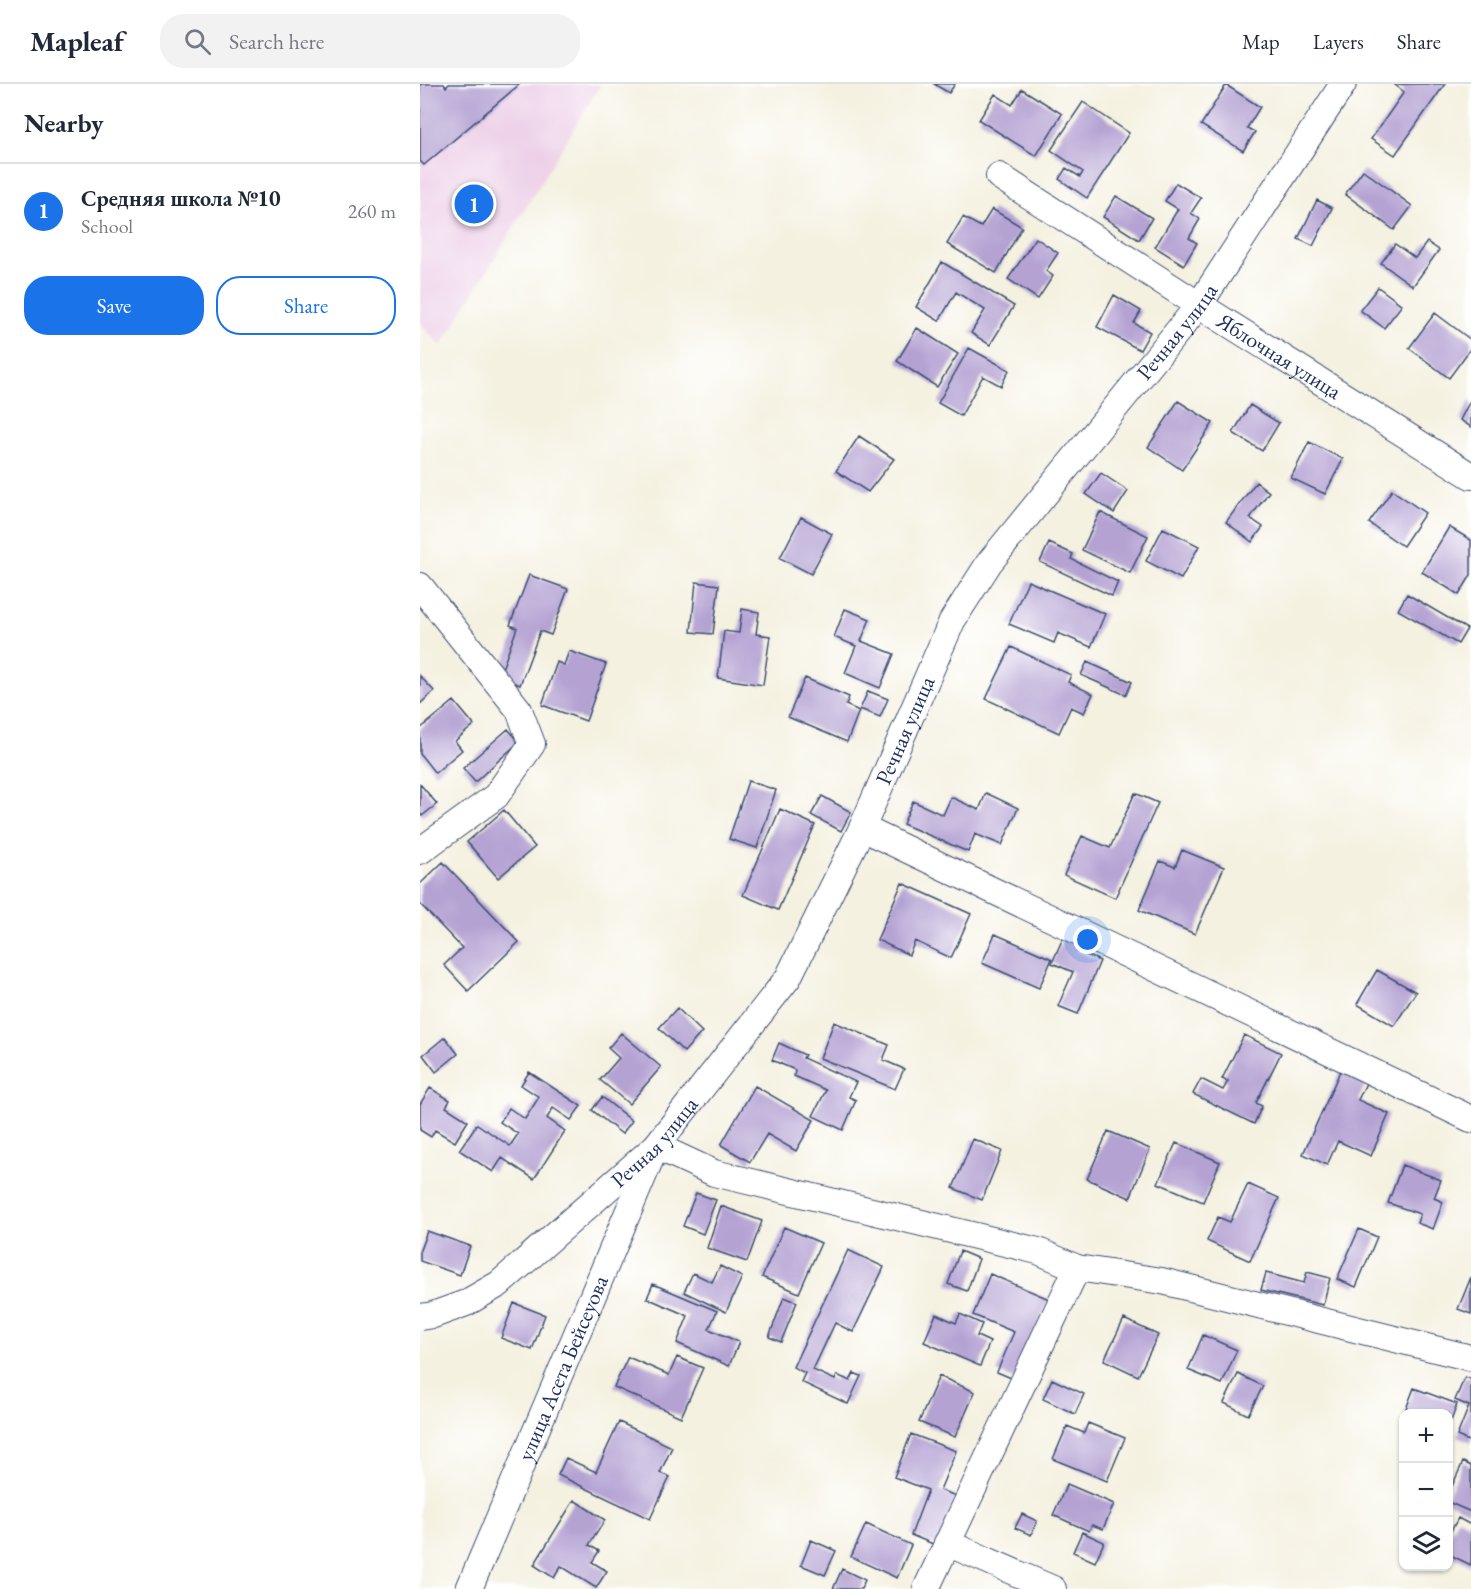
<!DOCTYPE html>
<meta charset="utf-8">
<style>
body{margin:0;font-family:"EB Garamond",serif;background:#f2f2f3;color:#1f2937}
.controls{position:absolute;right:18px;bottom:18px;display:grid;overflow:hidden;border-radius:12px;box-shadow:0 2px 4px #0004}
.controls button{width:54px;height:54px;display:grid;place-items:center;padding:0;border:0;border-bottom:2px solid #e0e1e3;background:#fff;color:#1f2937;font:30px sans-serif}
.you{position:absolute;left:668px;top:856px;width:21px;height:21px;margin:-15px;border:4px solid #fff;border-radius:50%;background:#1a73e8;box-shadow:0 0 0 9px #1a73e833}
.badge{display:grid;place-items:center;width:39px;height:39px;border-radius:50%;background:#1a73e8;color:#fff;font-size:20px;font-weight:700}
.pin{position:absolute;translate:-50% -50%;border:3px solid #fff;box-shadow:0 2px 6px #0006}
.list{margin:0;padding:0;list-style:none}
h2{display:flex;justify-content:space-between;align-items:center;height:78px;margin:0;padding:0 24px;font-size:26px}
h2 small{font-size:20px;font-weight:400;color:#747a83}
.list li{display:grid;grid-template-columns:39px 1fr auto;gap:18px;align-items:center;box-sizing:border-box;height:96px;padding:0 24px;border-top:2px solid #e0e1e3}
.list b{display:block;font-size:22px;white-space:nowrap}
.list p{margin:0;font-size:20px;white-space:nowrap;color:#747a83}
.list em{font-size:20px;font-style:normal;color:#747a83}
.actions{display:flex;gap:12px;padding:18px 24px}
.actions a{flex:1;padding:14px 0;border:2px solid #1a73e8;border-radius:24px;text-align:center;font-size:21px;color:#1a73e8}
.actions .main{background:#1a73e8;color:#fff}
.icon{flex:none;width:33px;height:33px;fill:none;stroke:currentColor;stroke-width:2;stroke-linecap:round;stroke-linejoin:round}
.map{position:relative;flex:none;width:1051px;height:1505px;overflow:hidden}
header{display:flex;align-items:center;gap:36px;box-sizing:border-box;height:84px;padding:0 30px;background:#fff;border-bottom:2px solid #e0e1e3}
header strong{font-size:28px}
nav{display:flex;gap:33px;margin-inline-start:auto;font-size:21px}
.search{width:420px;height:54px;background:#f2f2f3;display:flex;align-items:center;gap:15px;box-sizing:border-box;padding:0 21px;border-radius:24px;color:#747a83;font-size:22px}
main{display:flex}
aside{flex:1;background:#fff}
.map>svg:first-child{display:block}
</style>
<header>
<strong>Mapleaf</strong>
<div class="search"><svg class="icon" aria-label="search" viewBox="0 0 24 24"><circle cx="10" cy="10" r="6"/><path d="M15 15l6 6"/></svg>Search here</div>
<nav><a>Map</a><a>Layers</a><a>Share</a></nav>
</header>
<main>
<aside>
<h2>Nearby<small></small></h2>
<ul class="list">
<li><span class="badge">1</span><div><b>Средняя школа №10</b><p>School</p></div><em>260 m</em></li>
</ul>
<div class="actions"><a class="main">Save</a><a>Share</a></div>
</aside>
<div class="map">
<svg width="1051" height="1505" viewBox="0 0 1051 1505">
<rect width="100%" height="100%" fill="#fff"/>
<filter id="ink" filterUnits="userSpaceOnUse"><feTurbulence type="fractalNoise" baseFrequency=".0167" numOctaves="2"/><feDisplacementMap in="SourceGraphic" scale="12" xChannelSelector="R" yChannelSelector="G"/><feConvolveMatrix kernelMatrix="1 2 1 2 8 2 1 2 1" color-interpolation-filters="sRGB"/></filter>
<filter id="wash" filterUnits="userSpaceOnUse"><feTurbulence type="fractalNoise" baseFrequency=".008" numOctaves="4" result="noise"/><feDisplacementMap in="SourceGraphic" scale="24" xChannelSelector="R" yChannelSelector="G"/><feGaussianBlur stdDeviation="1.35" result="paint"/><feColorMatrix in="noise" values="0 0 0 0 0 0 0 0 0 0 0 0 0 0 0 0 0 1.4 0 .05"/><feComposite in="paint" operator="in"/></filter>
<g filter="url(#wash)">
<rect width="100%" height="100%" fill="#f4f1e0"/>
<!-- built -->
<path fill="#edd0e8" d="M0,0H181L21,262L0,239Z"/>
<g id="blocks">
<!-- building -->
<path fill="#b4a2d3" d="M0,0H24L26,3L29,0H100L4,81L0,77Z
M514,0H535L529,9Z
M974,0H1025L975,71L951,55L984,8Z
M806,1L840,23L827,44L835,48L823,67L781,41Z
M602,5L642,30L616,72L559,36L575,10L592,21Z
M663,18L709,49L667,114L639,95L646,84L660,93L663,88L631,66Z
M943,86L992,122L974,146L925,110Z
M756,99L781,114L771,129L780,135L769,154L777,159L764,181L735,163L758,125L745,117Z
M696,112L732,134L719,156L683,133Z
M897,116L912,124L893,162L878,155Z
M572,125L602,143L576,189L527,160L543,133L561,143Z
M616,154L638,169L626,187L633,192L618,215L588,195Z
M1007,158L1019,166L993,202L961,179L975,160L995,174Z
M522,178L594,222L570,261L551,249L565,226L536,208L519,237L496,223Z
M958,203L982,221L964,244L940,226Z
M694,211L721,227L714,239L730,248L720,266L677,243Z
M1015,229L1051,256V264L1029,294L989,264Z
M497,244L538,270L517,303L477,277Z
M549,264L589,286L581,302L563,292L541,332L518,319Z
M1051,315V343L1040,336Z
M758,317L793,339L762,386L728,363Z
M830,321L859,339L842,367L813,349Z
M439,352L474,375L448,408L416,387Z
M889,358L923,375L905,410L871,394Z
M681,389L708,407L694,429L666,410Z
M836,398L849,408L830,434L843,443L832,458L806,438Z
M972,406L1005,429L983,462L949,439Z
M680,428L728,452L710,489L662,466Z
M381,433L412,450L391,490L360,474Z
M1029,443L1051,456V491L1039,511L1002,488Z
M743,444L779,462L761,495L726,477Z
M629,459L653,470L651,475L698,498L692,512L620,478Z
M109,491L148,505L131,551L120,547L100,601L79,593L97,544L90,541Z
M608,497L685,530L671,563L638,549L634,559L589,540Z
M276,498L299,501L293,550L271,548Z
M987,510L1047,545L1038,560L978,526Z
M322,525L339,528L336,550L350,552L343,601L298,594L304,547L319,549Z
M425,525L450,535L441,557L474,570L460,604L425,589L436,562L414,553Z
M591,563L651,591L648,598L673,610L664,629L651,623L639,649L566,615Z
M149,567L186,580L166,637L122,621L137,578L144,581Z
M667,578L712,598L706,611L661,591Z
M0,592L14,607L0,620Z
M385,594L429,613L426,621L439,627L427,658L368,633Z
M448,607L468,615L460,633L440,625Z
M34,617L54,641L35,657L42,666L15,689L0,670V645Z
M88,645L99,658L55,698L43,684Z
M328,697L356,706L337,764L309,755Z
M0,700L17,720L2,732L0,729Z
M566,709L598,724L582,761L555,750L548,768L483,740L493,717L523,731L531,713L559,726Z
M715,709L738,719L695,814L644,791L662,752L690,764Z
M402,712L431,728L421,747L391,731Z
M360,725L395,741L358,826L323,811Z
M84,726L115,763L78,794L47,758Z
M762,766L804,783L775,850L719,826L740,777L755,783Z
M23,778L99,858L48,907L24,881L42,864L0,820V800Z
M482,799L551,830L531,874L495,857L489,871L457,856Z
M575,850L632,875L619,904L562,879Z
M643,854L659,861L657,867L680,877L658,930L638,922L653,888L632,879Z
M957,886L996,908L974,942L937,920Z
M257,924L282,948L264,968L239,944Z
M414,938L469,961L463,976L484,985L475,1005L400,974Z
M201,949L241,983L209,1020L180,996L199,974L188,964Z
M824,951L861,969L836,1019L842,1022L834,1040L773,1010L781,995L803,1006L808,997L802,995Z
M25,953L38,970L16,988L3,971Z
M359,959L385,971L383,974L436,998L429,1013L436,1016L423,1046L393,1032L406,1006L374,992L375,986L352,976Z
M921,985L947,997L938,1016L969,1030L951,1072L918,1057L907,1081L883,1070Z
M109,988L161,1022L151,1036L133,1024L127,1034L145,1047L114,1095L82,1074L73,1088L39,1066L57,1040L90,1062L98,1050L80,1038L89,1024L105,1035L119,1013L101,1001Z
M335,1002L394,1036L376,1067L347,1050L330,1078L301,1061Z
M10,1004L30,1016L26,1023L48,1037L35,1058L15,1046L11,1053L0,1046V1020Z
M182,1013L212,1037L202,1050L172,1026Z
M688,1047L730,1065L710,1114L667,1095Z
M553,1055L582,1067L562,1116L533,1104Z
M756,1059L800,1078L783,1118L738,1099Z
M982,1081L1021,1096L1014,1114L1023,1118L1013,1145L997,1139L1000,1130L968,1119Z
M828,1100L859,1114L830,1177L787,1157L798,1133L810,1138Z
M276,1109L296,1116L283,1150L263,1142Z
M301,1122L342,1137L327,1178L287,1164Z
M364,1143L401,1159L379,1209L342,1193Z
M939,1145L957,1153L936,1203L917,1195Z
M7,1147L50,1162L40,1191L0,1177V1166Z
M428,1166L464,1183L433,1248L415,1239L393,1286L415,1296L417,1291L430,1297L434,1289L441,1292L428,1320L381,1298L385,1289L373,1283Z
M540,1167L559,1175L547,1207L528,1200Z
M300,1182L322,1193L306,1228L264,1208L273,1189L292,1198Z
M887,1188L910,1194L903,1221L841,1206L846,1189L884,1199Z
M570,1190L629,1215L596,1296L577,1288L594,1248L553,1231Z
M1051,1193V1230L1038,1225Z
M233,1200L297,1227L289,1245L319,1258L309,1282L257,1259L268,1232L227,1214Z
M364,1213L377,1218L361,1258L349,1253Z
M94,1219L125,1231L112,1266L81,1254Z
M516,1230L536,1239L540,1230L562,1240L557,1252L570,1258L560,1282L504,1258Z
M704,1235L738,1251L718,1292L684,1276Z
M783,1251L817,1266L802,1300L768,1286Z
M208,1273L249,1291L257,1273L283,1284L261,1333L194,1303Z
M818,1290L843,1302L828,1331L804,1319Z
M519,1292L555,1308L535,1353L499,1338Z
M1045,1293L1051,1295V1358L1037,1352L1049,1322L1035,1316Z
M632,1295L664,1310L655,1330L623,1315Z
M994,1304L1037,1320L1029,1343L1028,1330H984Z
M199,1338L252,1363L240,1389L250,1393L230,1435L138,1391L146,1374L176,1388Z
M668,1339L705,1354L687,1397L633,1375L647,1342L664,1349Z
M491,1350L536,1367L520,1406L536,1412L518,1462L491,1451L508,1406L474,1393Z
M1043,1378L1051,1382V1428L1028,1418V1411Z
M647,1400L694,1420L683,1445L672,1441L669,1447L633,1431Z
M154,1416L185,1436L169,1461L179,1467L172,1478L187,1487L176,1504L141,1482L134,1494L114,1481Z
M602,1430L617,1437L611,1451L595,1444Z
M1038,1434L1051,1441V1481L1028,1470V1453Z
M446,1440L491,1461L477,1494L431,1473Z
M662,1448L684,1458L675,1478L653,1468Z
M391,1456L416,1467L405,1491L381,1481Z
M422,1485L445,1496L441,1505H413Z"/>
</g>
</g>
<g filter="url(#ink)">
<use href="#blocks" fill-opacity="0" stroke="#3c4c72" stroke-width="1.5"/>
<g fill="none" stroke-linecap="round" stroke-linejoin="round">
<!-- street casing -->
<g stroke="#3c4c72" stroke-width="28">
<g id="street">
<path id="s1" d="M579,92L779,221L1051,392"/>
<path d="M0,502L99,626L112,660L76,712L0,767"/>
<path d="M442,744L1051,1035"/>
<path id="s2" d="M0,1233L13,1231L46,1219L79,1200L236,1062L368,894L442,744L532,537L569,479L779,221L923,0"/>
<path d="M527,1459L633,1505"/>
<path id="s3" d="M49,1505L236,1062L294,1089L618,1167L657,1184L742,1197L1051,1274"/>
<path d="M506,1505L657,1184"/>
</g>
</g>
<!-- street -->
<use href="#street" stroke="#fff" stroke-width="26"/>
</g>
</g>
<g text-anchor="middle" stroke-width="4.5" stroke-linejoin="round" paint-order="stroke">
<!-- street labels -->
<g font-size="22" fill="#1b2f5e" stroke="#fff">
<text dy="8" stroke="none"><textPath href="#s2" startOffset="1269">Речная улица</textPath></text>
<text dy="8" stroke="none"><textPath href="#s1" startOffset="333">Яблочная улица</textPath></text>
<text dy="8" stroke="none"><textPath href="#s2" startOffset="783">Речная улица</textPath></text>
<text dy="8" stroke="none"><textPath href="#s2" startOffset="297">Речная улица</textPath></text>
<text dy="8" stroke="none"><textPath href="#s3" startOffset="240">улица Асета Бейсеуова</textPath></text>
</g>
</g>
</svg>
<div class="controls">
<button>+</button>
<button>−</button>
<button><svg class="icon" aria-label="layers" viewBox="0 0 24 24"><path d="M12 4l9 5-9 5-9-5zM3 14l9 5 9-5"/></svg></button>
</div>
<div class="you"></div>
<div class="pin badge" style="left:54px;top:120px">1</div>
</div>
</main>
